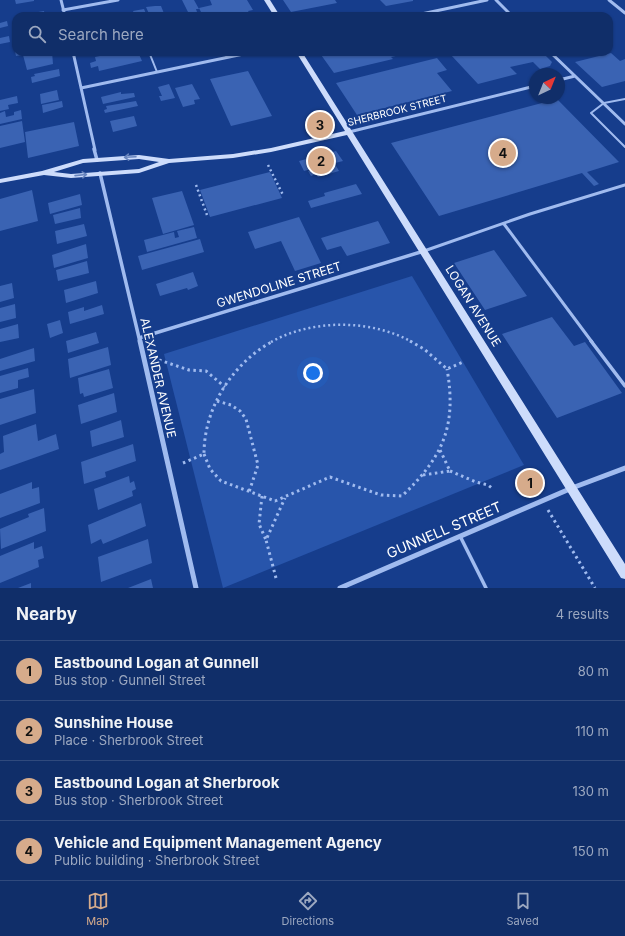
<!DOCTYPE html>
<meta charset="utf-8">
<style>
body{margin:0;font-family:Inter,sans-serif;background:#19366f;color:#f1f3f6}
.compass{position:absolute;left:529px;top:68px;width:36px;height:36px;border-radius:50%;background:#102e69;box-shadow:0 1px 3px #0004;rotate:43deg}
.you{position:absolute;left:313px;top:373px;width:14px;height:14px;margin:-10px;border:3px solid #fff;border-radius:50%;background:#1a73e8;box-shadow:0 0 0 6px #1a73e833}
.badge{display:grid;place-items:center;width:26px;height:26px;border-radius:50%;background:#d6ab8b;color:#111;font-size:13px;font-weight:700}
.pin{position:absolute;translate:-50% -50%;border:2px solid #fff;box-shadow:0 1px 4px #0006}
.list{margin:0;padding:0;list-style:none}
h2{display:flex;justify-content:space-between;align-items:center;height:52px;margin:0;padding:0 16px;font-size:17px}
h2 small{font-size:13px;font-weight:400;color:#9ca8c0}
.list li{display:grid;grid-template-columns:26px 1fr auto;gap:12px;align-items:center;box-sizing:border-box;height:60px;padding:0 16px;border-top:1px solid #304a7d}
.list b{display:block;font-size:15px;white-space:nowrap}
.list p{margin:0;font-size:13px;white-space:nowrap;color:#9ca8c0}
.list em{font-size:13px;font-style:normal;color:#9ca8c0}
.icon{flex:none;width:22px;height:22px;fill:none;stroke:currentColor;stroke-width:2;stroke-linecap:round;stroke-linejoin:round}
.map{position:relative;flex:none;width:625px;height:588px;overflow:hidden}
.search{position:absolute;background:#102e69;box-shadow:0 1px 3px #0004;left:12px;right:12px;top:12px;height:44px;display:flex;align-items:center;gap:10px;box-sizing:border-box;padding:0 14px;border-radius:12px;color:#9ca8c0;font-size:15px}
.sheet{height:292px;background:#102e69}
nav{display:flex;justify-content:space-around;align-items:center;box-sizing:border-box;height:56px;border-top:1px solid #304a7d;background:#102e69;font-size:11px;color:#9ca8c0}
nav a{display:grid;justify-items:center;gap:2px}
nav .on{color:#d6ab8b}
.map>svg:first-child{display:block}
</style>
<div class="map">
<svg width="625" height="588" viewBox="0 0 625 588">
<rect width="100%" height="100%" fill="#163d8c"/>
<!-- green -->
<path fill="#2855ab" d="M412,276L524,465L223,588L164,354Z"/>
<!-- building -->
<path fill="#3a63b3" d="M15,0H34V1L16,4Z
M182,0H194L199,9H196L197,12L189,14Z
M210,0H247L253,10L248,11L251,16H233L231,13L217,16H203L199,8L212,5Z
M283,0H335L337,3L291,12Z
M380,0H413V1L386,6Z
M155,6H161L165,16H150L146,7Z
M144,9L147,16H135L133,11Z
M44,11L45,16H21V15Z
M102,12L103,14L108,13L109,16H86Z
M7,21L8,26L0,28V23Z
M9,36L10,42L0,44V38Z
M14,47H16V52H34V53L52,52L53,64L27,70L23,55L16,56Z
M118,52H138L142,61L99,71L98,66L91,68L90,63L96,61L95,57Z
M319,52H410V53L391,57L393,59L334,73Z
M465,52H542L552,62L550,66L540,69L533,62L510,67L517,74L478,84L451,55Z
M611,53L620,61L625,59V81L602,87L575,62Z
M437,58L447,70L437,73L452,91L357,115L336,83Z
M59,69L60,76L32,83L31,77L35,76L34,74Z
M248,71L272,116L231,126L210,79Z
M169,84L175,98L161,101L159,96H162L158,87Z
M192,84L200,99L194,100L195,104L183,107L175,88Z
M57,90L59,100L41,104L40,94Z
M121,92V94L134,93L135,97L103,104L101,97Z
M17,96L18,103L8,105L9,109L0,111V100Z
M557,99L619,162L587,172L599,184L594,186L582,173L439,216L391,143Z
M62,101L63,107L43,113L42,105Z
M136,101L138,106L105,113L104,110L107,109L106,106Z
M21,110L22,119L0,124V113L5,111L6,117L14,115V112Z
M134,116L137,126L113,132L110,121Z
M22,121L25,142L0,148V126Z
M74,122L79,146L28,158L25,132Z
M336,151L343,161L304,171L299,161Z
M335,164L339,171L318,177L316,174L311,176L308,171Z
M270,172L282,198L210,217L200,190Z
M356,184L362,194L311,208L308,201L325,196L324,193Z
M32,190L38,221L0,231V199Z
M182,191L194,225L163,234L152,198Z
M80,194L82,205L50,214L48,203Z
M80,208L81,218L55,224L53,215Z
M299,217L321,263L295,271L281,241L255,249L248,232Z
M378,221L390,243L347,256L341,246L327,250L321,238Z
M84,224L87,236L57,244L55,231Z
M194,227L197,238L147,252L144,240L174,232L175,238L179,237L177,231Z
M200,239L204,252L142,270L138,256Z
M86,244L88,258L54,268L52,255Z
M494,250L527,296L485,310L454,263Z
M87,261L89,273L58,281L56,270Z
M193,272L198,286L188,290L187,288L160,296L156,284Z
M96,281L98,293L66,303L64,290Z
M12,283L14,298L0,302V286Z
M15,304L16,318L0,322V308Z
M102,305L104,314L70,324L68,312L84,307V311Z
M552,317L574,346L585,342L622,393L557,418L502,334Z
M60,320L63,333L50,338L47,324Z
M18,324L19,338L0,342V329Z
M96,332L99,343L68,353L66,341Z
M108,347L111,365L70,378L68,359Z
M34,348L35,361L0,371V359Z
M28,368L29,377L18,380V388L0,393V376Z
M109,369L113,388L84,397L83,393L80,394L78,378Z
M34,389L36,413L0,425V399Z
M114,393L117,412L81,424L78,405Z
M121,420L124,437L92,447L90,431Z
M36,424L38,441L56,434L59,449L0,470V454L4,452L3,436Z
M133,444L136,461L105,472L106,477L84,484L81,462Z
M129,476L130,483L134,481L136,489L132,491L133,496L98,510L94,489Z
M32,482V489L39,487L40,503L0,518V494Z
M141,503L146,526L103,544L101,539L91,544L88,525Z
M44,508L46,531L1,549L0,529L29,517L28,514Z
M148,539L152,563L101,582L98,557Z
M34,542V549L42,546L44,558L38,560L39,567L0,583V556Z
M151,579L153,588H128Z
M31,583V588H18Z"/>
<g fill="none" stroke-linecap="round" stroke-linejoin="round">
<!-- path-far1 -->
<path stroke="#a0bbef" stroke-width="2.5" stroke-dasharray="2 3" stroke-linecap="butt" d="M268,165L283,195
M196,185L207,215
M271,342C312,319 371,319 412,342"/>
<!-- path -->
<path stroke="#a0bbef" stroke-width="3" stroke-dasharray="2.5 3.5" stroke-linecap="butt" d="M410,341L424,349L447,369L463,362
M159,360L189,370L206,371L225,387
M217,401L231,405L240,411L246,419L258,465L249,492
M204,454L210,469L221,481L275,501L330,477L381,495L402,496C443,457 457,426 447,369
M183,463L204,454C204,407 233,363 273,341
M450,471L476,482L488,485L493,489
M529,474L538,492
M423,475L450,471L440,450
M262,496L259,524L266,540
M548,510L595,588
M276,578L266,540L285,498"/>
<!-- lane-far2 -->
<path stroke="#a0bbef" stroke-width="2" d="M149,52L157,72
M224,52L227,57
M73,55L91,52
M625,99L604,103L591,113L625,147"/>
<!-- lane-far1 -->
<path stroke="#a0bbef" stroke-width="3" d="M504,224L592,342
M424,251L530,214L625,185"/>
<!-- lane -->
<path stroke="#a0bbef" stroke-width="3.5" d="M591,341L625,386
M460,536L486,588"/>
<!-- street-far2 -->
<path stroke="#a0bbef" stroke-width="3" d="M61,0L65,16
M496,0L512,16
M609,0L625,13
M63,10L118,0
M412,16L487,0
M73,52L95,150
M550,52L625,124
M559,80L575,76
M81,88L253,52
M349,132L535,86"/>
<!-- street-far1 -->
<path stroke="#a0bbef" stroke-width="3.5" d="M94,149L97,160
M100,173L140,342
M139,338L424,251"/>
<!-- street -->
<path stroke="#a0bbef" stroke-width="5" d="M140,341L196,588
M340,588L572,488L625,468"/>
<!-- secondary -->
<path fill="#cddcfb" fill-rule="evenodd" d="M264,0H270L280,16H274Z
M296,52H302L625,564V579L621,578L347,135L271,152L233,158L169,163L139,173L71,178L44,175L0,183V179L42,171L83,159L139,155L169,159L233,154L271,148L345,131ZM139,159L159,162L139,169L71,174L54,172L83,163Z"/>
</g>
<!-- one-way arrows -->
<defs><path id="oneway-shaft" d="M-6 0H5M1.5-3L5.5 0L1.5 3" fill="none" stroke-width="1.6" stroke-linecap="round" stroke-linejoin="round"/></defs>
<g stroke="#6885be">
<use href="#oneway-shaft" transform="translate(130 157) rotate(177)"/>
<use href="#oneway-shaft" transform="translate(81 175) rotate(-6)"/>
</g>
<g text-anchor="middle" stroke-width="4" stroke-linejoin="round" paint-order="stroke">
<!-- far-street labels -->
<g font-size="10" fill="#fff" stroke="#163d8c">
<text transform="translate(397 110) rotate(-14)" y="4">SHERBROOK STREET</text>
</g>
<!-- street labels -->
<g font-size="12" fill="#fff" stroke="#163d8c">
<text transform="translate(279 285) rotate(-17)" y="4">GWENDOLINE STREET</text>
<text transform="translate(473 306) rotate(58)" y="4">LOGAN AVENUE</text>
<text transform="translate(158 378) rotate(77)" y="4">ALEXANDER AVENUE</text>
</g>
<!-- near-street labels -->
<g font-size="14" fill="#fff" stroke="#163d8c">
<text transform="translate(444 530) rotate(-23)" y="5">GUNNELL STREET</text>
</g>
</g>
</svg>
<svg class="compass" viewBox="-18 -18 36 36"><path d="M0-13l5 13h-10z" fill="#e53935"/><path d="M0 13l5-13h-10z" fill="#9ca8c0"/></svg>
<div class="you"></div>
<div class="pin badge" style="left:530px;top:483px">1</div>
<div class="pin badge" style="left:321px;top:161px">2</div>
<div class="pin badge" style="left:320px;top:125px">3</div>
<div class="pin badge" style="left:503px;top:153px">4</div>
<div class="search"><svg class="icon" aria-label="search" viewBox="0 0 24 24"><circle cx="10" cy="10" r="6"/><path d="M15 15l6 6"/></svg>Search here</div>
</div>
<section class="sheet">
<h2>Nearby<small>4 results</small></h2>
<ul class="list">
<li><span class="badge">1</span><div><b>Eastbound Logan at Gunnell</b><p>Bus stop · Gunnell Street</p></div><em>80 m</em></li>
<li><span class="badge">2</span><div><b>Sunshine House</b><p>Place · Sherbrook Street</p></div><em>110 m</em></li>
<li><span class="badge">3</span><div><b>Eastbound Logan at Sherbrook</b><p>Bus stop · Sherbrook Street</p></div><em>130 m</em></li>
<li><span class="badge">4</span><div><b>Vehicle and Equipment Management Agency</b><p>Public building · Sherbrook Street</p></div><em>150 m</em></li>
</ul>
</section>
<nav>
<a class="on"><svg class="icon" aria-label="map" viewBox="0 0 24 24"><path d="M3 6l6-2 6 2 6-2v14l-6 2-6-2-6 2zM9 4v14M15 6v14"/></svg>Map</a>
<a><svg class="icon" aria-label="directions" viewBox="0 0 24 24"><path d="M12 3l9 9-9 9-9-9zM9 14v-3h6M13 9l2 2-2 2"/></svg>Directions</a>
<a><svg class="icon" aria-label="saved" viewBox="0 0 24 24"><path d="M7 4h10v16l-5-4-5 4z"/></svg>Saved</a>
</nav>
